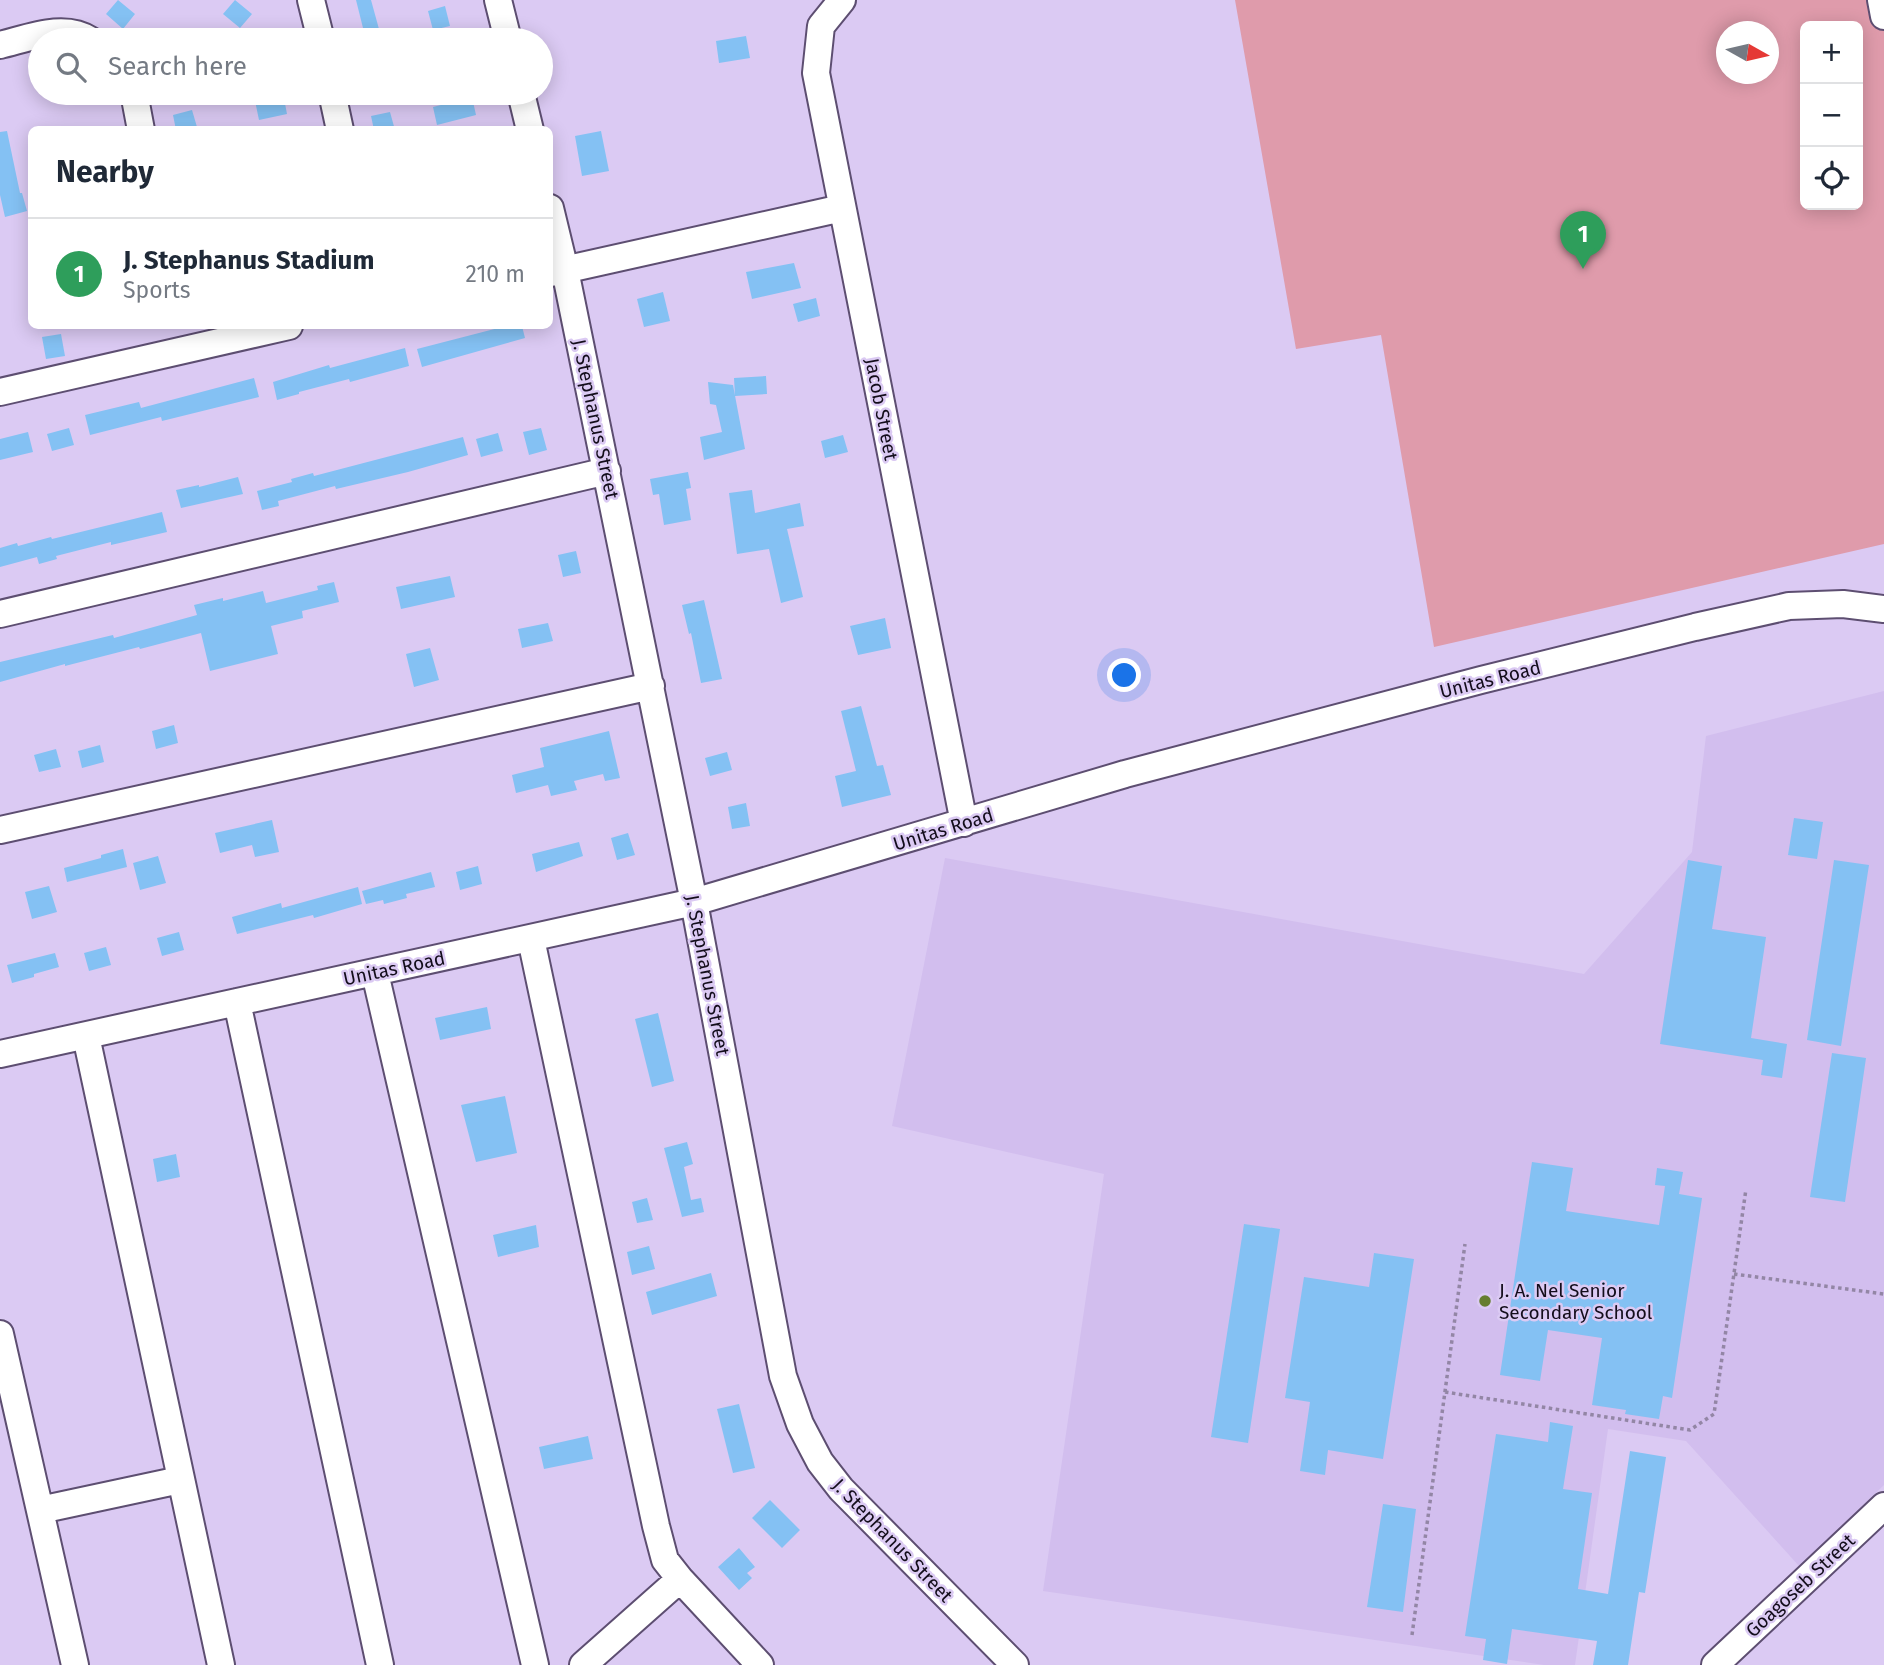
<!DOCTYPE html>
<meta charset="utf-8">
<style>
body{margin:0;font-family:"Fira Sans",sans-serif;background:#f2f2f3;color:#1f2937}
.controls{position:absolute;right:21px;top:21px;display:grid;overflow:hidden;border-radius:10px;box-shadow:0 4px 18px #0003}
.controls button{width:63px;height:63px;display:grid;place-items:center;padding:0;border:0;border-bottom:2px solid #e0e1e3;background:#fff;color:#1f2937;font:35px sans-serif}
.compass{position:absolute;left:1716px;top:21px;width:63px;height:63px;border-radius:50%;background:#fff;box-shadow:0 4px 18px #0003;rotate:98deg}
.you{position:absolute;left:1125px;top:676px;width:24px;height:24px;margin:-18px;border:5px solid #fff;border-radius:50%;background:#1a73e8;box-shadow:0 0 0 10px #1a73e833}
.badge{display:grid;place-items:center;width:46px;height:46px;border-radius:50%;background:#667d2f;color:#fff;font-size:23px;font-weight:700}
.pin{position:absolute;translate:-50% -58px;filter:drop-shadow(0 2px 4px #0008)}
.pin::after{content:'';position:absolute;top:37px;width:24px;height:21px;background:inherit;clip-path:polygon(0 0,100% 0,50% 100%)}
.list{margin:0;padding:0;list-style:none}
h2{display:flex;justify-content:space-between;align-items:center;height:91px;margin:0;padding:0 28px;font-size:30px}
h2 small{font-size:23px;font-weight:400;color:#747a83}
.list li{display:grid;grid-template-columns:46px 1fr auto;gap:21px;align-items:center;box-sizing:border-box;height:112px;padding:0 28px;border-top:2px solid #e0e1e3}
.list b{display:block;font-size:26px;white-space:nowrap}
.list p{margin:0;font-size:23px;white-space:nowrap;color:#747a83}
.list em{font-size:23px;font-style:normal;color:#747a83}
.icon{flex:none;width:38px;height:38px;fill:none;stroke:currentColor;stroke-width:2;stroke-linecap:round;stroke-linejoin:round}
.map{position:relative;flex:none;width:1884px;height:1665px;overflow:hidden}
.search{position:absolute;background:#fff;box-shadow:0 4px 18px #0003;left:28px;top:28px;width:525px;height:77px;display:flex;align-items:center;gap:18px;box-sizing:border-box;padding:0 24px;border-radius:38px;color:#747a83;font-size:26px}
.panel{position:absolute;background:#fff;box-shadow:0 4px 18px #0003;left:28px;top:126px;width:525px;height:203px;border-radius:10px}
.map>svg:first-child{display:block}
</style>
<div class="map">
<svg width="1884" height="1665" viewBox="0 0 1884 1665">
<rect width="100%" height="100%" fill="#dbcaf3"/>
<!-- built -->
<path fill="#d2beee" d="M1884,691V1485L1799,1566L1686,1441L1608,1429L1575,1665H1544L1043,1591L1104,1174L892,1126L945,858L1584,974L1692,852L1706,736Z"/>
<!-- green -->
<path fill="#df9bab" fill-rule="evenodd" d="M1235,0H1881L1884,16V544L1434,647L1381,335L1296,349ZM1805,26H1858V205H1805ZM1727,32H1769V74H1727Z"/>
<!-- building -->
<path fill="#84c1f3" d="M118,0L135,14L123,29L106,14Z
M235,0L252,14L240,28L223,14Z
M356,0H371L382,40H366Z
M445,6L450,26L433,30L428,11Z
M746,36L750,58L719,63L716,41Z
M269,93H283L287,114L259,120L254,96Z
M472,97L476,115L437,125L433,107Z
M192,110L197,127L176,130L173,115Z
M390,112L395,130H374L371,116Z
M7,131L20,193H22L27,211L5,217L0,195V132Z
M601,131L609,171L582,176L575,136Z
M794,263L801,288L752,299L746,272Z
M663,292L670,321L644,327L637,299Z
M816,298L820,316L798,322L793,304Z
M506,326H522L525,338L422,367L417,349Z
M61,334L65,356L46,359L42,337Z
M405,348L409,366L350,382L349,379L299,392V394L277,400L273,382L329,365L330,368Z
M766,376L767,394L735,396L734,378Z
M254,378L259,397L162,421L161,417L90,435L85,415L139,402L141,408Z
M708,382L733,385L745,449L704,460L700,437L722,432L716,405L710,404Z
M69,428L74,445L52,451L47,434Z
M541,428L547,450L529,455L523,432Z
M28,432L33,452L0,460V439Z
M498,433L503,451L481,457L476,439Z
M843,435L848,452L825,458L821,441Z
M463,437L468,455L408,472L336,489L335,486L278,501L279,506L262,510L257,491L292,482L291,479L313,473L314,476Z
M688,472L691,488L686,489L691,520L664,525L659,494L653,495L650,479Z
M238,477L243,494L181,508L176,490L199,485V487Z
M752,490L755,513L800,503L804,526L787,529L803,597L781,603L769,549L737,554L729,493Z
M162,512L167,532L111,545V542L56,556L57,559L39,564L37,557L0,567V548L17,543L18,546L51,537L52,539Z
M576,551L581,573L563,577L558,555Z
M450,576L455,597L401,609L396,587Z
M334,582L339,602L302,611L303,618L271,626L278,654L210,671L201,633L140,649L139,647L65,666V664L0,682V662L113,635L114,638L197,615L194,605L223,598V601L263,591L266,603L318,590L317,586Z
M704,600L722,679L701,683L691,633L689,634L682,605Z
M885,618L891,648L858,655L850,626Z
M548,623L553,641L522,648L518,629Z
M430,648L439,680L414,687L406,654Z
M861,706L877,766L883,765L891,795L842,807L835,776L856,771L841,711Z
M174,725L178,743L156,749L152,731Z
M609,731L620,778L605,781L603,774L574,781L577,790L551,796L548,785L516,793L512,775L544,767L540,748Z
M100,745L104,762L82,768L78,751Z
M56,749L61,767L39,772L34,755Z
M727,752L732,770L710,776L705,758Z
M746,803L750,826L732,829L728,807Z
M1794,818L1823,822L1817,859L1788,855Z
M272,820L279,852L255,857L252,845L220,853L215,833Z
M628,833L635,855L617,860L611,838Z
M579,842L583,856L536,872L532,854Z
M123,849L127,867L67,882L64,868L101,858V855Z
M158,856L166,883L140,890L133,863Z
M1688,860L1722,866L1712,929L1766,937L1751,1038L1787,1044L1782,1078L1761,1075L1763,1060L1660,1044Z
M1834,860L1869,865L1841,1046L1807,1040Z
M478,866L482,884L460,890L456,872Z
M431,872L435,887L406,894L407,898L384,904L383,900L366,904L362,891Z
M49,886L57,912L32,919L25,892Z
M358,887L362,904L314,918L313,915L237,934L232,917L281,903L282,908Z
M179,932L184,950L162,956L157,938Z
M106,947L111,965L89,971L84,953Z
M55,953L59,967L34,974V977L12,983L7,965Z
M487,1007L491,1029L440,1040L435,1018Z
M658,1013L674,1081L652,1087L635,1019Z
M1832,1053L1866,1058L1845,1202L1810,1197Z
M505,1096L517,1153L476,1162L461,1105Z
M687,1142L693,1164L684,1167L691,1200L701,1198L704,1212L682,1217L664,1148Z
M176,1154L180,1177L157,1182L153,1159Z
M1532,1162L1573,1168L1566,1211L1659,1225L1665,1186L1655,1185L1657,1168L1683,1172L1679,1194L1702,1198L1672,1398L1663,1396L1659,1419L1625,1414L1626,1410L1592,1405L1602,1338L1548,1330L1540,1381L1500,1375Z
M647,1198L653,1220L637,1223L632,1202Z
M1244,1224L1280,1229L1248,1443L1211,1437Z
M536,1225L539,1247L498,1257L493,1235Z
M649,1246L655,1269L632,1275L627,1252Z
M1374,1253L1414,1259L1383,1459L1328,1450L1325,1475L1300,1471L1310,1402L1285,1398L1304,1277L1369,1287Z
M711,1273L717,1296L652,1315L646,1292Z
M739,1404L755,1468L733,1473L717,1409Z
M1550,1422L1573,1426L1563,1489L1592,1493L1578,1589L1608,1594L1630,1451L1666,1457L1645,1593L1639,1592L1628,1665H1593L1597,1641L1512,1629L1507,1664L1483,1660L1486,1639L1465,1636L1496,1434L1548,1442Z
M588,1436L593,1459L544,1469L539,1447Z
M770,1500L800,1530L782,1548L752,1518Z
M1383,1504L1416,1509L1403,1612L1367,1607Z
M739,1548L755,1567L747,1573L752,1578L739,1590L718,1567Z"/>
<g fill="none" stroke-linecap="round" stroke-linejoin="round">
<!-- minor casing -->
<g stroke="#5d4e71" stroke-width="30">
<path id="minor" d="M311,0L321,40
M498,0L508,40
M842,0L821,26L816,73L964,823
M1881,0L1884,16
M0,45C29,38 64,23 90,40
M134,93L141,130
M332,93L340,130
M521,93L530,130
M550,208L565,270L694,902L783,1376L800,1424L820,1462L841,1489L1015,1665
M550,273L842,208
M0,392L289,326
M0,614L607,471
M0,830L651,686
M531,939L656,1526L665,1560L680,1579L760,1665
M375,973L535,1665
M237,1002L380,1665
M86,1036L221,1665
M0,1054L694,902L1125,774L1481,680L1695,627L1789,606L1843,604L1884,609
M0,1334L75,1665
M40,1510L180,1480
M583,1665L680,1579
M1715,1665L1884,1506"/>
</g>
<!-- path -->
<path stroke="#9386a5" stroke-width="3.5" stroke-dasharray="3.5 3.5" stroke-linecap="butt" d="M1734,1274L1884,1294
M1445,1392L1690,1430L1714,1414L1746,1189
M1412,1635L1465,1244"/>
<!-- minor -->
<use href="#minor" stroke="#fff" stroke-width="26"/>
</g>
<!-- markers -->
<circle fill="#667d2f" stroke="#dbcaf3" stroke-width="2.5" cx="1485" cy="1301" r="7"/>
<g text-anchor="middle" stroke-width="5" stroke-linejoin="round" paint-order="stroke">
<!-- street labels -->
<g font-size="19" fill="#130d1b" stroke="#dbcaf3">
<text transform="translate(882 409) rotate(79)" y="7">Jacob Street</text>
<text transform="translate(596 419) rotate(78)" y="7">J. Stephanus Street</text>
<text transform="translate(1490 679) rotate(-14)" y="7">Unitas Road</text>
<text transform="translate(943 829) rotate(-17)" y="7">Unitas Road</text>
<text transform="translate(394 968) rotate(-12)" y="7">Unitas Road</text>
<text transform="translate(708 975) rotate(79)" y="7">J. Stephanus Street</text>
<text transform="translate(893 1540) rotate(46)" y="7">J. Stephanus Street</text>
<text transform="translate(1800 1585) rotate(-43)" y="7">Goagoseb Street</text>
</g>
<!-- poi labels -->
<g font-size="19" fill="#130d1b" stroke="#dbcaf3" text-anchor="start">
<text x="1499" y="1297">J. A. Nel Senior<tspan x="1499" dy="22">Secondary School</tspan></text>
</g>
</g>
</svg>
<div class="controls">
<button>+</button>
<button>−</button>
<button><svg class="icon" aria-label="locate" viewBox="0 0 24 24"><circle cx="12" cy="12" r="6"/><path d="M12 2v4M12 18v4M2 12h4M18 12h4"/></svg></button>
</div>
<svg class="compass" viewBox="-18 -18 36 36"><path d="M0-13l5 13h-10z" fill="#e53935"/><path d="M0 13l5-13h-10z" fill="#747a83"/></svg>
<div class="you"></div>
<div class="pin badge" style="left:1583px;top:269px;background:#2e9e5b">1</div>
<div class="search"><svg class="icon" aria-label="search" viewBox="0 0 24 24"><circle cx="10" cy="10" r="6"/><path d="M15 15l6 6"/></svg>Search here</div>
<section class="panel">
<h2>Nearby<small></small></h2>
<ul class="list">
<li><span class="badge" style="background:#2e9e5b">1</span><div><b>J. Stephanus Stadium</b><p>Sports</p></div><em>210 m</em></li>
</ul>
</section>
</div>
